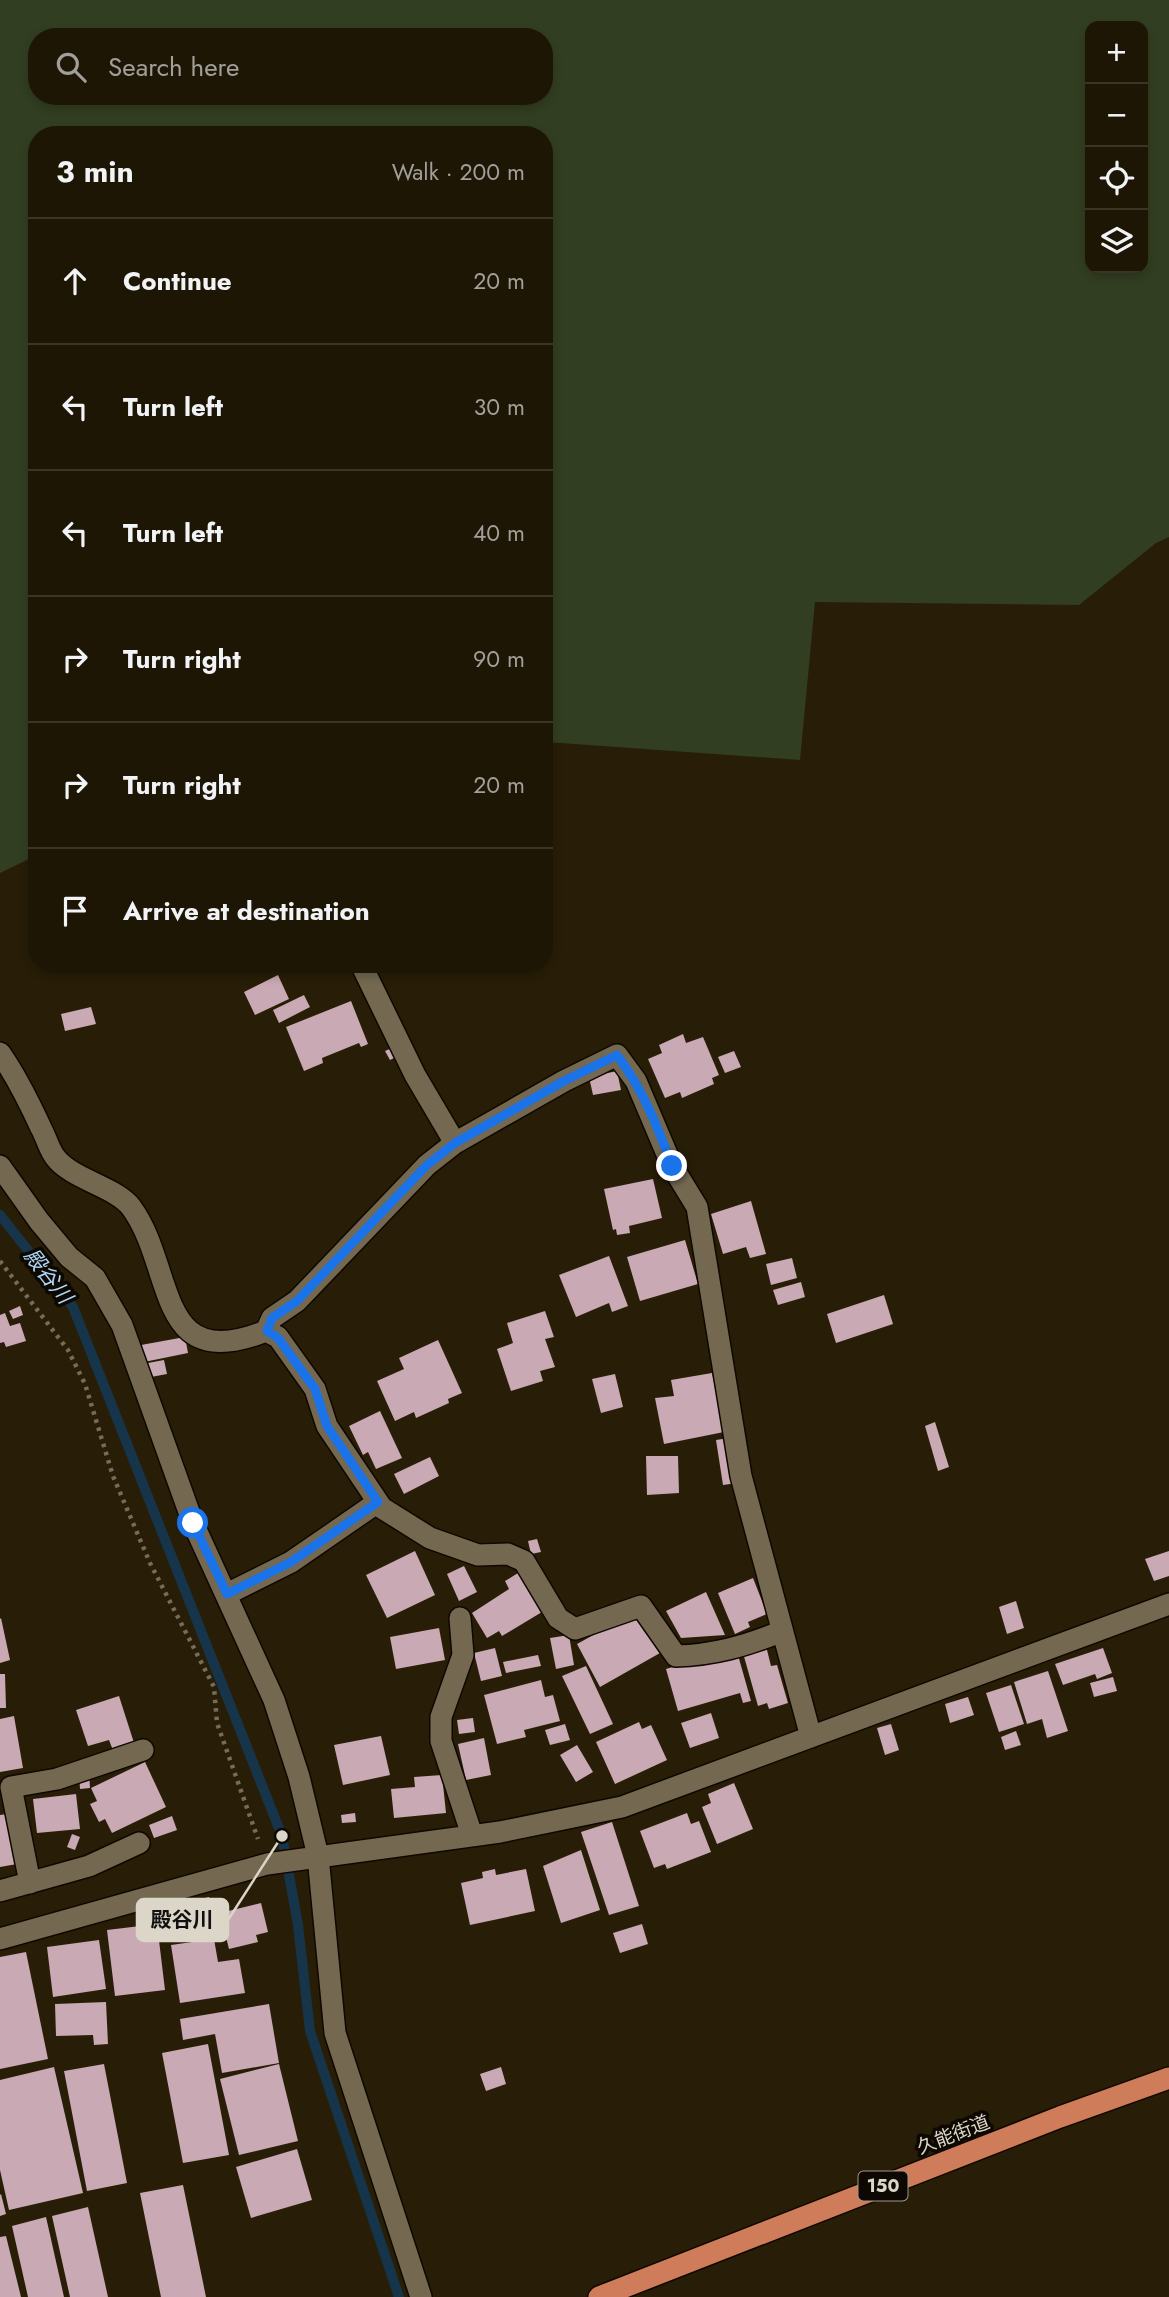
<!DOCTYPE html>
<meta charset="utf-8">
<style>
body{margin:0;font-family:Jost,"Noto Sans JP",sans-serif;background:#261f0f;color:#f1f3f6}
.controls{position:absolute;right:21px;top:21px;display:grid;overflow:hidden;border-radius:14px;box-shadow:0 4px 10px #0003}
.controls button{width:63px;height:63px;display:grid;place-items:center;padding:0;border:0;border-bottom:2px solid #3c3527;background:#1e1605;color:#f1f3f6;font:35px sans-serif}
.stop{position:absolute;width:21px;height:21px;margin:-16px;border:5px solid #1a73e8;border-radius:50%;background:#fff}
.stop.end{background:#1a73e8;border-color:#fff;box-shadow:0 2px 7px #0008}
.list{margin:0;padding:0;list-style:none}
h2{display:flex;justify-content:space-between;align-items:center;height:91px;margin:0;padding:0 28px;font-size:30px}
h2 small{font-size:23px;font-weight:400;color:#a19f9a}
.list li{display:grid;grid-template-columns:46px 1fr auto;gap:21px;align-items:center;box-sizing:border-box;height:126px;padding:0 28px;border-top:2px solid #3c3527}
.list b{display:block;font-size:26px;white-space:nowrap}
.list em{font-size:23px;font-style:normal;color:#a19f9a}
.icon{flex:none;width:38px;height:38px;fill:none;stroke:currentColor;stroke-width:2;stroke-linecap:round;stroke-linejoin:round}
.map{position:relative;flex:none;width:1169px;height:2297px;overflow:hidden}
.search{position:absolute;background:#1e1605;box-shadow:0 4px 10px #0003;left:28px;top:28px;width:525px;height:77px;display:flex;align-items:center;gap:18px;box-sizing:border-box;padding:0 24px;border-radius:28px;color:#a19f9a;font-size:26px}
.panel{position:absolute;background:#1e1605;box-shadow:0 4px 10px #0003;left:28px;top:126px;width:525px;height:847px;border-radius:28px}
.map>svg:first-child{display:block}
</style>
<div class="map">
<svg width="1169" height="2297" viewBox="0 0 1169 2297">
<rect width="100%" height="100%" fill="#281e07"/>
<!-- green -->
<path fill="#323e21" fill-rule="evenodd" d="M0,0H1169V537L1156,543L1079,605L815,602L800,760L547,742L544,741V135H37V855L0,873ZM1090,26H1143V268H1090ZM37,37H544V96H37Z"/>
<g fill="none" stroke-linecap="round" stroke-linejoin="round">
<!-- stream -->
<path stroke="#16354b" stroke-width="10" d="M0,1215L73,1307L282,1836L298,1925L310,2031L399,2297"/>
</g>
<!-- building -->
<path fill="#c8a9b4" d="M278,975L289,999L255,1015L244,992Z
M304,995L310,1007L279,1023L273,1010Z
M351,1001L368,1044L361,1047L359,1043L322,1058L323,1063L304,1071L286,1027Z
M91,1007L96,1024L65,1031L61,1014Z
M683,1034L686,1043L703,1037L719,1075L712,1078L714,1084L682,1098L680,1092L665,1098L648,1059L662,1053L659,1045Z
M394,1047L398,1056L390,1060L385,1051Z
M734,1051L741,1067L725,1073L718,1057Z
M617,1071L621,1090L593,1095L589,1077Z
M653,1179L662,1218L629,1226L630,1233L617,1235L616,1229L613,1230L604,1189Z
M751,1201L766,1254L750,1258L746,1247L723,1254L711,1214Z
M685,1240L698,1284L640,1301L627,1257Z
M609,1256L628,1306L612,1312L609,1303L576,1317L559,1275Z
M792,1258L797,1278L771,1285L766,1264Z
M801,1282L805,1297L778,1305L773,1290Z
M884,1295L893,1324L836,1343L827,1314Z
M20,1306L23,1315L13,1319L9,1311Z
M545,1311L554,1337L545,1339L555,1367L540,1371L543,1381L511,1391L497,1349L513,1343L507,1323Z
M5,1313L10,1326L20,1323L26,1341L6,1347L4,1342L0,1343V1315Z
M185,1337L188,1353L144,1362L141,1345Z
M438,1340L462,1393L448,1399L449,1403L416,1418L414,1412L395,1421L377,1381L404,1369L399,1358Z
M164,1360L167,1374L151,1377L148,1363Z
M712,1373L724,1432L664,1444L655,1398L674,1396L671,1380Z
M615,1374L623,1407L601,1413L592,1379Z
M380,1411L402,1458L376,1469L368,1452L363,1455L349,1426Z
M935,1422L949,1467L938,1471L925,1426Z
M729,1438L737,1483L723,1485L716,1440Z
M646,1456H678L679,1493L647,1495Z
M430,1457L439,1476L404,1494L394,1474Z
M537,1539L541,1552L531,1554L528,1541Z
M415,1551L435,1595L387,1618L366,1575Z
M1169,1551V1576L1154,1581L1145,1559Z
M464,1566L477,1592L459,1601L447,1574Z
M518,1573L542,1612L502,1636L499,1631L487,1638L472,1613L509,1589L505,1581Z
M753,1578L767,1614L748,1622L750,1627L735,1634L718,1593Z
M706,1592L725,1635L681,1638L666,1611Z
M1016,1601L1024,1628L1007,1634L999,1607Z
M637,1611L660,1653L600,1687L577,1644Z
M1,1618L10,1660L0,1663V1619Z
M439,1628L445,1660L396,1669L390,1637Z
M569,1635L574,1665L556,1669L550,1638Z
M766,1646L771,1666L777,1665L788,1703L769,1709L767,1703L758,1706L743,1653Z
M495,1648L502,1676L481,1681L474,1653Z
M736,1648L751,1701L743,1703L740,1693L678,1711L666,1669Z
M1103,1648L1112,1673L1097,1679L1095,1674L1063,1685L1055,1664Z
M538,1655L541,1666L506,1673L503,1662Z
M586,1666L613,1724L590,1734L562,1676Z
M1048,1671L1068,1731L1047,1738L1042,1719L1027,1724L1014,1682Z
M0,1674H5L6,1708H0Z
M1113,1677L1117,1691L1094,1697L1090,1683Z
M541,1680L545,1697L553,1695L560,1721L524,1730L526,1737L497,1744L484,1695Z
M1011,1685L1024,1724L999,1732L986,1693Z
M119,1696L135,1746L114,1753L109,1740L88,1746L76,1710Z
M968,1697L974,1715L950,1723L945,1704Z
M711,1713L719,1738L690,1748L681,1723Z
M14,1716L23,1768L0,1772V1719Z
M473,1718L475,1732L459,1734L457,1720Z
M639,1722L642,1729L651,1725L667,1760L615,1784L596,1742Z
M565,1724L570,1740L550,1745L545,1730Z
M891,1724L899,1750L885,1755L877,1728Z
M1016,1731L1021,1745L1005,1750L1001,1737Z
M381,1736L390,1775L343,1785L334,1745Z
M484,1738L491,1775L466,1780L458,1744Z
M577,1745L593,1772L576,1782L560,1755Z
M145,1762L166,1807L112,1833L105,1819L99,1822L90,1804L97,1801L91,1788Z
M89,1771L90,1788L80,1789L79,1772Z
M442,1775L446,1813L394,1818L391,1789L415,1787L414,1777Z
M734,1783L753,1829L717,1844L702,1807L711,1803L708,1794Z
M76,1794L80,1829L37,1833L33,1799Z
M355,1813L356,1822L342,1823L341,1815Z
M687,1813L691,1824L699,1821L711,1852L667,1869L665,1864L654,1868L640,1831Z
M7,1814L17,1864L0,1867V1815Z
M172,1816L177,1830L154,1838L149,1825Z
M612,1822L639,1906L609,1915L581,1832Z
M72,1834L80,1837L75,1850L67,1847Z
M581,1850L600,1910L561,1923L543,1866Z
M495,1869L496,1875L526,1869L535,1911L470,1925L461,1883L483,1878L482,1872Z
M209,1897L216,1924L187,1931L181,1904Z
M261,1903L268,1932L256,1935L258,1942L229,1949L220,1913Z
M157,1924L165,1990L115,1996L107,1930Z
M642,1924L648,1944L620,1953L613,1933Z
M214,1939L218,1962L239,1959L245,1993L180,2003L171,1945Z
M99,1940L106,1989L53,1997L47,1947Z
M26,1952L48,2059L0,2069V1957Z
M106,2002L108,2044L94,2045L93,2035L56,2036L55,2004Z
M269,2004L279,2063L222,2073L215,2034L183,2040L180,2019Z
M208,2044L229,2155L183,2163L162,2053Z
M104,2064L127,2183L87,2191L64,2071Z
M279,2064L298,2141L239,2155L220,2079Z
M54,2067L83,2193L9,2210L0,2170V2080Z
M501,2067L506,2084L486,2091L480,2074Z
M297,2149L312,2200L251,2218L236,2167Z
M183,2185L206,2297H161L140,2193Z
M1,2194L6,2214L0,2216V2195Z
M88,2207L108,2297H70L52,2216Z
M46,2217L64,2297H28L12,2226Z
M6,2236L21,2297H0V2237Z"/>
<g fill="none" stroke-linecap="round" stroke-linejoin="round">
<!-- minor casing -->
<g stroke="#100800" stroke-width="24">
<path id="minor" d="M361,964L415,1075L455,1143
M0,1053C17,1077 29,1102 41,1128C46,1137 49,1149 55,1157C71,1179 116,1187 131,1207C176,1268 154,1376 266,1331L278,1337L315,1389L327,1426L382,1508L430,1538L478,1555L508,1554L524,1561L558,1618L575,1629L641,1606L676,1656C714,1655 745,1646 780,1632
M0,1166L39,1221L69,1257L95,1278L122,1325L193,1523L274,1700L299,1777L318,1856L335,2033L421,2297
M266,1331L272,1318L297,1301L427,1165L455,1143L564,1081L617,1055L636,1081L672,1166L697,1207L741,1476L811,1737
M227,1594L291,1562L378,1502
M460,1618L463,1655L441,1717V1741L472,1835
M30,1883L11,1787L57,1779L143,1750
M0,1891L89,1866L139,1843
M0,1939L267,1864L500,1832L622,1807L1169,1604"/>
</g>
<!-- highway casing -->
<g stroke="#100800" stroke-width="24">
<path id="highway" d="M599,2297L1060,2117L1169,2078"/>
</g>
<!-- path -->
<path stroke="#756d5a" stroke-width="4.5" stroke-dasharray="3.5 5" stroke-linecap="butt" d="M0,1261L68,1350L85,1384L113,1476L150,1563L214,1687L217,1723L258,1839"/>
<!-- minor -->
<use href="#minor" stroke="#746950" stroke-width="21"/>
<!-- highway -->
<use href="#highway" stroke="#cf7c5b" stroke-width="21"/>
</g>
<g fill="none" stroke-linecap="round" stroke-linejoin="round">
<!-- route -->
<path stroke="#1a73e8" stroke-width="9" d="M193,1523L227,1594L291,1562L378,1502L327,1426L315,1389L278,1338L267,1331L272,1318L297,1301L427,1165L455,1143L564,1081L617,1055C643,1090 657,1125 672,1166"/>
</g>
<g text-anchor="middle" stroke-width="7" stroke-linejoin="round" paint-order="stroke">
<!-- shield labels -->
<rect fill="#0d0902" stroke="#9e988d" stroke-width="2" x="858.5" y="2171.5" width="49" height="29" rx="5"/>
<g font-size="18" font-weight="bold" fill="#dcd6c8">
<text x="883" y="2192">150</text>
</g>
<!-- street labels -->
<g font-size="19" fill="#dcd6c8" stroke="#0d0902">
<text transform="translate(953 2134) rotate(-21)" y="7">久能街道</text>
</g>
<!-- water labels -->
<g font-size="21" font-style="italic" fill="#acd8fb" stroke="#0d0902">
<text transform="translate(48 1276) rotate(52)" y="7">殿谷川</text>
</g>
</g>
<!-- callouts -->
<path fill="none" stroke="#dcd6c8" stroke-width="2.5" d="M282 1836L228 1920"/>
<circle fill="#dcd6c8" stroke="#0d0902" stroke-width="2.5" cx="282" cy="1836" r="7"/>
<rect fill="#dcd6c8" stroke="#dcd6c8" stroke-width="2.5" x="137" y="1899" width="91" height="42" rx="7"/>
<g font-size="21" text-anchor="middle" font-weight="bold" fill="#111">
<text x="182" y="1927">殿谷川</text>
</g>
</svg>
<div class="controls">
<button>+</button>
<button>−</button>
<button><svg class="icon" aria-label="locate" viewBox="0 0 24 24"><circle cx="12" cy="12" r="6"/><path d="M12 2v4M12 18v4M2 12h4M18 12h4"/></svg></button>
<button><svg class="icon" aria-label="layers" viewBox="0 0 24 24"><path d="M12 4l9 5-9 5-9-5zM3 14l9 5 9-5"/></svg></button>
</div>
<div class="stop" style="left:193px;top:1523px"></div>
<div class="stop end" style="left:672px;top:1166px"></div>
<div class="search"><svg class="icon" aria-label="search" viewBox="0 0 24 24"><circle cx="10" cy="10" r="6"/><path d="M15 15l6 6"/></svg>Search here</div>
<section class="panel">
<h2>3 min<small>Walk · 200 m</small></h2>
<ul class="list">
<li><svg class="icon" aria-label="ahead" viewBox="0 0 24 24"><path d="M12 20V5M6 11l6-6 6 6"/></svg><div><b>Continue</b></div><em>20 m</em></li>
<li><svg class="icon" aria-label="left" viewBox="0 0 24 24"><path d="M17 20v-9H6M10 6l-5 5 5 5"/></svg><div><b>Turn left</b></div><em>30 m</em></li>
<li><svg class="icon" aria-label="left" viewBox="0 0 24 24"><path d="M17 20v-9H6M10 6l-5 5 5 5"/></svg><div><b>Turn left</b></div><em>40 m</em></li>
<li><svg class="icon" aria-label="right" viewBox="0 0 24 24"><path d="M7 20v-9h11M14 6l5 5-5 5"/></svg><div><b>Turn right</b></div><em>90 m</em></li>
<li><svg class="icon" aria-label="right" viewBox="0 0 24 24"><path d="M7 20v-9h11M14 6l5 5-5 5"/></svg><div><b>Turn right</b></div><em>20 m</em></li>
<li><svg class="icon" aria-label="arrive" viewBox="0 0 24 24"><path d="M6 21V4h12l-3 4 3 4H6"/></svg><div><b>Arrive at destination</b></div></li>
</ul>
</section>
</div>
